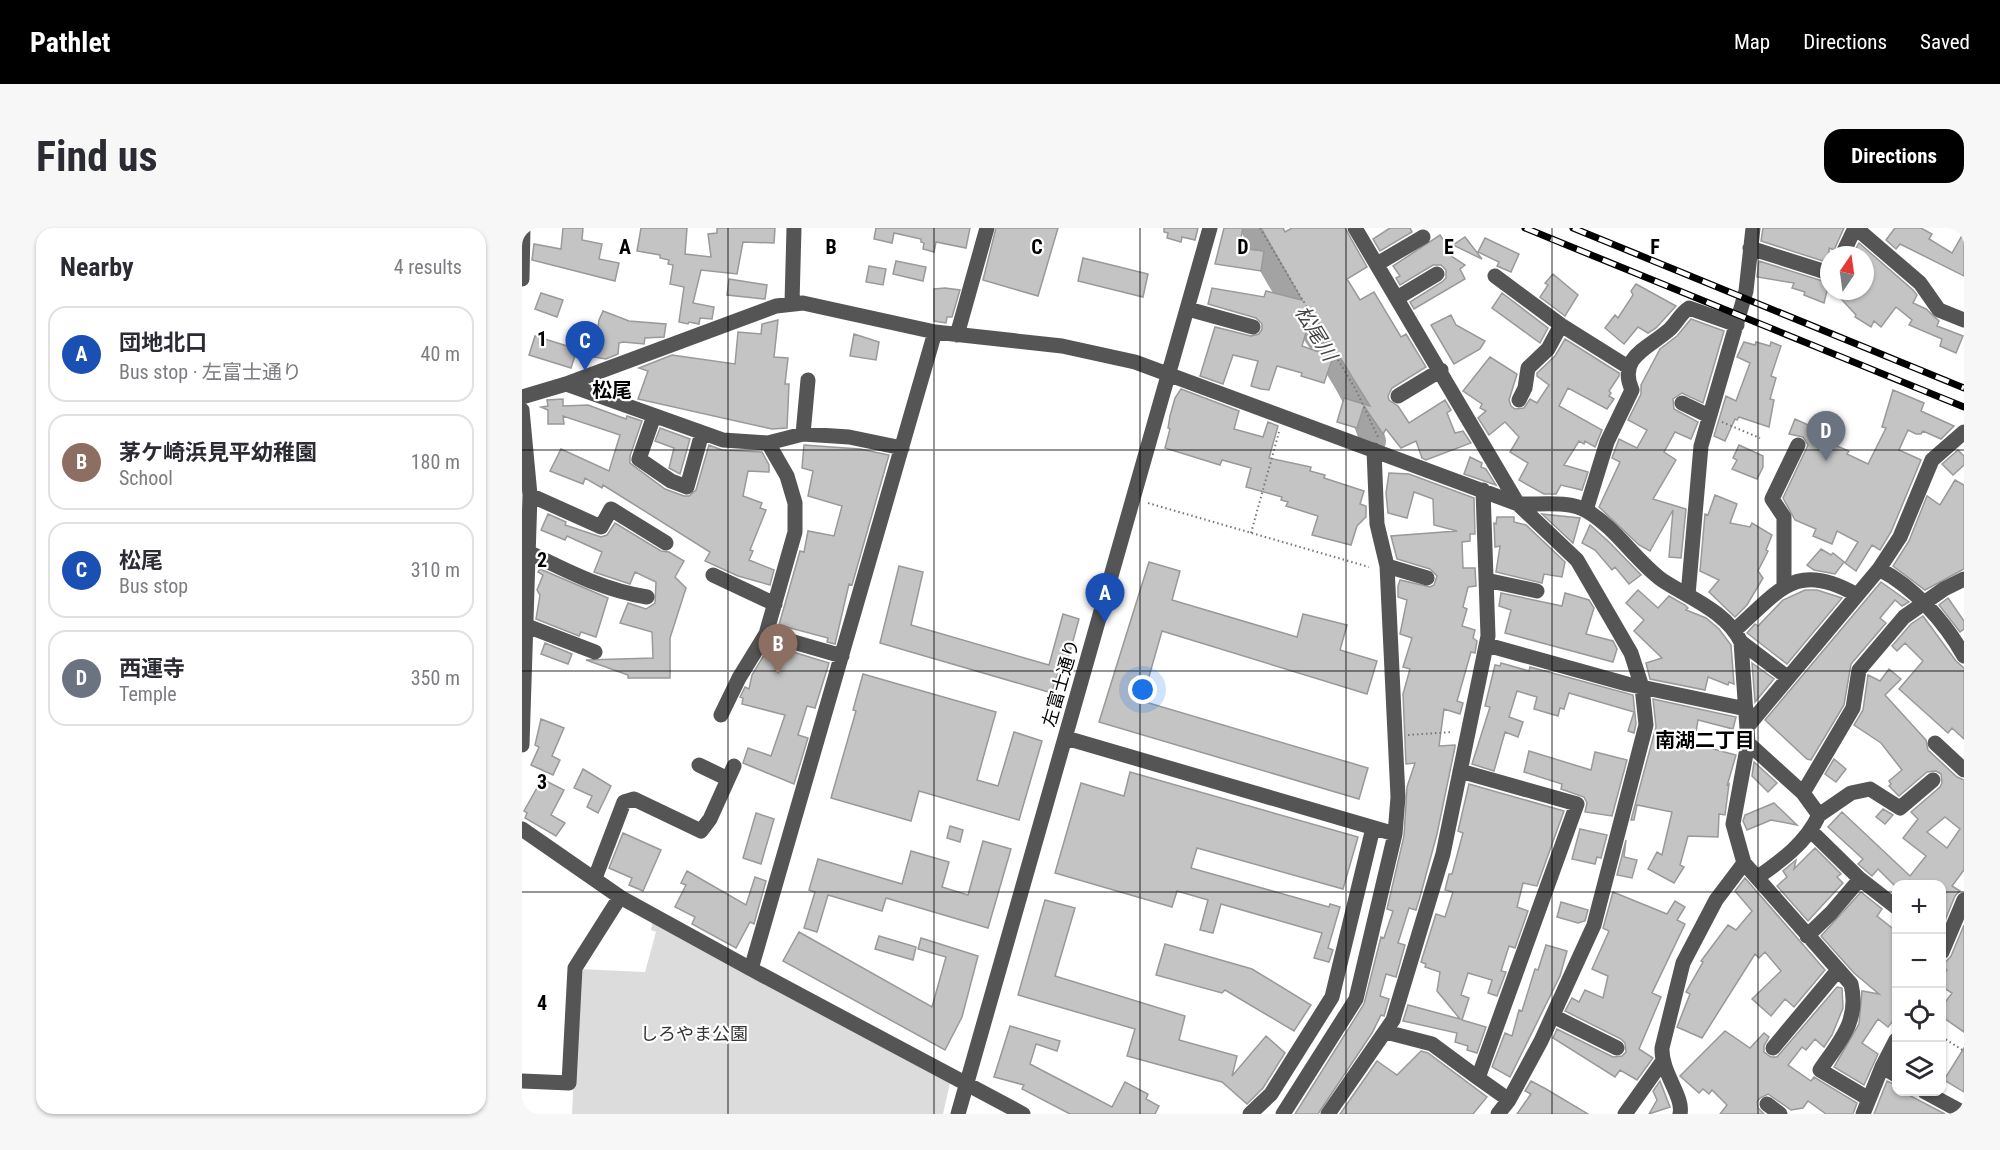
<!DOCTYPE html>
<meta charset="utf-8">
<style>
body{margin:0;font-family:"Roboto Condensed","Noto Sans JP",sans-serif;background:#f7f7f7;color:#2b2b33}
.controls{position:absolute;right:18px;bottom:18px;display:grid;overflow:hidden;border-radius:12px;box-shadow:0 2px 4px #0004}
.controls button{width:54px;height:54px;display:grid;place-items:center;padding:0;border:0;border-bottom:2px solid #e1e1e2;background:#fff;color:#2b2b33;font:30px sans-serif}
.compass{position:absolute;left:1298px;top:18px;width:54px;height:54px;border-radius:50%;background:#fff;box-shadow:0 2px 4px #0004;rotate:13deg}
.you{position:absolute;left:621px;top:462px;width:21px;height:21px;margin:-15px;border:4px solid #fff;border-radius:50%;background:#1a73e8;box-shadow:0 0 0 9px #1a73e833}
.badge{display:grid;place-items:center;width:39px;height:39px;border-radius:50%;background:#000;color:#fff;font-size:20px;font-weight:700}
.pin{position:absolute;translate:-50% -50px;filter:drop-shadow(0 2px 3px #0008)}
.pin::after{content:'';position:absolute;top:32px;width:21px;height:18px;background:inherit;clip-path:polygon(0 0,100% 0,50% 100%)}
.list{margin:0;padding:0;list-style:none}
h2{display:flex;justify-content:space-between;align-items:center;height:78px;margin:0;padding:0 24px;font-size:26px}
h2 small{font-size:20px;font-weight:400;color:#7c7c81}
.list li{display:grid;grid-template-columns:39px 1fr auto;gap:18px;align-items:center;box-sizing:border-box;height:96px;margin:0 12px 12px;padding:0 12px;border:2px solid #e1e1e2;border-radius:18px}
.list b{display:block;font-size:22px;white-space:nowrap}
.list p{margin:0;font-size:20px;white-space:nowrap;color:#7c7c81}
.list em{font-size:20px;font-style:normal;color:#7c7c81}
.icon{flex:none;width:33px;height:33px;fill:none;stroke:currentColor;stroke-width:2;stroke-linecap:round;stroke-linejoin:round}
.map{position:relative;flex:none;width:1442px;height:886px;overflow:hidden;border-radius:18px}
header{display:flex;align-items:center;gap:36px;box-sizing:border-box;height:84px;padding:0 30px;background:#000;color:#fff}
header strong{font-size:28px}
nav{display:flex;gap:33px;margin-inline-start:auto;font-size:21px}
.intro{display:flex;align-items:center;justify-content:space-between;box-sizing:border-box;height:144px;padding:0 36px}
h1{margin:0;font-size:42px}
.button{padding:15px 27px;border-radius:18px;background:#000;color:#fff;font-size:21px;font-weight:700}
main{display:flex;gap:36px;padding:0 36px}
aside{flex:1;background:#fff;border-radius:18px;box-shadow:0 2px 4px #0004}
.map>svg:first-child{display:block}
</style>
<header>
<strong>Pathlet</strong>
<nav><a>Map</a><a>Directions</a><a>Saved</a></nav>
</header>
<div class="intro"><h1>Find us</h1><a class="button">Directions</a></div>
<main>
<aside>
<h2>Nearby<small>4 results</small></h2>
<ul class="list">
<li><span class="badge" style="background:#1a4fb4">A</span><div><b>団地北口</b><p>Bus stop · 左富士通り</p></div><em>40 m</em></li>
<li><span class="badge" style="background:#8d6e63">B</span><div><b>茅ケ崎浜見平幼稚園</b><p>School</p></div><em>180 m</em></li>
<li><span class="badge" style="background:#1a4fb4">C</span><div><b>松尾</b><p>Bus stop</p></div><em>310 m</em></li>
<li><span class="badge" style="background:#6b7280">D</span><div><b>西運寺</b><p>Temple</p></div><em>350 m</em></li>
</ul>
</aside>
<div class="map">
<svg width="1442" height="886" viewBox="0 0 1442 886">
<rect width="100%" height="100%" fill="#fff"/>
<!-- green -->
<path fill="#dcdcdc" d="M131,692L428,855L421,886H50L57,741L123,744L134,704L129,702Z"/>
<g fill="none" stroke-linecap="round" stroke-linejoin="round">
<!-- river -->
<path stroke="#a3a3a3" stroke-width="26" d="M732,0C761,75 828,136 851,213"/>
</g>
<!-- building -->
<path fill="#c4c4c4" stroke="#999" stroke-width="1.5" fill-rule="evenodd" d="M41,0H61L60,12L80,16L77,31L97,35L93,53L10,32L12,16L39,21Z
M119,0H165L163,26L189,29L186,6L195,5V0H253L252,15L221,14L215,46L179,42L171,75L192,79L190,91L178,90L177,96L167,94L166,96L157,94L162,59L148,56L151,37L146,36L147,32L138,30V27L115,23Z
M354,0H448L444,20L414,14L412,24L401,21L402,15L399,14V11L372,5L370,15L352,11Z
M474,0H536L516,68L461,52Z
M642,0H676L673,12L660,9L659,14L645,10L646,5L642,4Z
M702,0H721L717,20L742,23L739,43L693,36Z
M739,0H761L763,4L770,0H823L845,39L825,51L838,72L852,64L879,109L884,106L904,139L870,160L866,168L867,172L876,178L887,195L923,172L929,182L925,185L933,205L941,203L949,215L904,232L900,230L894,213L879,220L864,201L861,206L842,178L835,200L815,194L822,170L848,178L790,84L780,118L811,129L802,155L779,148L780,145L755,138L747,162L739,161L729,158L736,133L711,127L701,156L678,148L693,99L729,108L737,106L740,101V96L734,90L686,76L690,60L742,69L744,63L780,72Z
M868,0H888L890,4L858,23L851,11Z
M1241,0H1322L1312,22L1307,20V35L1239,13Z
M1373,0H1399L1410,6L1407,11L1430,25L1442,4V48L1378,16L1374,21L1364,12Z
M918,7L926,19L923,24L943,37L938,41L943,51L892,81L888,74L920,54L924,50V42L919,37H911L878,57L874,50L878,48L871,38Z
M943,9L960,31L931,17Z
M963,10L997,26L989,44L975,38L977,34L956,24Z
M1337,15L1391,62L1395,67L1391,75L1404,81L1417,93L1415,98L1441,108L1434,125L1418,118L1420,111L1387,97L1390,92L1374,79L1359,99L1352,93L1349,99L1333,89L1334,87L1312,63H1343V27L1331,26Z
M561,30L626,46L621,69L556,53Z
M374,33L404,39L401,53L371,46Z
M1237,33L1307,55L1302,75L1282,67L1283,64L1270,60L1272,55L1235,49Z
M347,38L364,41L361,57L344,54Z
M1031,46L1056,67L1043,88L1018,69L1026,57L1023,55Z
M207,51L245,57L243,71L205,67Z
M1114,56L1154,78L1134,100L1126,105L1116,99L1102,116L1083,100L1093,87L1096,90L1111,67L1109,63Z
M423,60L438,62L430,89H425L424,95L412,93V61Z
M19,65L41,72L35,89L13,81Z
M980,65L1026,100L1018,115L970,80Z
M81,83L107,93L144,96L142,109L123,110L122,116L101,114L97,115L96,126L84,131L72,129L77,92Z
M929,87L934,97L963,113L958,121L932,136L909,97Z
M1169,91L1202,103L1181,175L1160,165L1151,171L1152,181L1176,194L1169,211L1153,204L1142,224L1154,232L1131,271L1164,281L1159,330L1147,329L1151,282L1128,323L1117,317L1077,279L1098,234L1090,230L1097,211L1115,220L1125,202L1106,192L1119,166V157L1138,121L1155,108Z
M256,92L252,129L266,130L263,156H267L265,200L250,201L116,171L126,143L117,140L150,127L213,136L216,104L239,106L240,96Z
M332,106L357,114L354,132L328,128Z
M13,108L55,121L49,140L7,127Z
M1043,111L1097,145V148L1087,163L1089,165L1087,168L1092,171L1085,181L1046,160L1037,178L1080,202L1073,219L1063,213L1062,216L1057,213L1042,237L1066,244L1060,262L1039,257L1034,266H1022L997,252L1006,235L988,224L997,209L983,194L967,207L956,190L964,183L958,180L960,176L941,163L968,129L995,146L987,172L989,178L993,181L1002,180L1008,171L1015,175L1027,157L1015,148V145L1033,128Z
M1222,114L1233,117L1234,114L1248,118L1249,114L1259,118L1249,148L1254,150L1248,171L1252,172L1251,177L1247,199L1217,189L1215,192L1213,191L1203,213L1192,208L1204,168L1214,173L1228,135L1215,129Z
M659,161L717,183L712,201L741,209L746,194L756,198L747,230L789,239L788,243L803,247L802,250L842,263L838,276L844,278V289L835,298L829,317L790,307L796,288L764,278L766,274L759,272L760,269L724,259L729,240L700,232L698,237L643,220L648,201L646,200L648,188L653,170Z
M1371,162L1402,175L1399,183L1432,198L1419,211L1401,203L1399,206H1394L1386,202L1377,222L1399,232L1369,304L1358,322L1350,317L1334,343L1323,335L1336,314L1315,303L1310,316L1291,308L1294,301L1273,292L1261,270L1286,217L1281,209L1267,206L1273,191L1306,206L1303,213L1327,223L1325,226L1346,236L1364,200L1360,199Z
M41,171V178L66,177L104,191L105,188L120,193L108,228V235L143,261L162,268H167L174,262L187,217L200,222L240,224L247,237V244L226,243L221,268L240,275L238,280L244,282L228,322L231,323L227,332L252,342L248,357L216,348L183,333L188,324L81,257L80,260L63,250L61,256L28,243L39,221L87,243L98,207L41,188L42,196H26V182L19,179L26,178L25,172Z
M138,200L168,211L158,246L147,240L152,220L133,213Z
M282,217L338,221L367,227L330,357L327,356L313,416L305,414L306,410L257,397L278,323L282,324L286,303L312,308L320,278L286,268L291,243L280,240Z
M1217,217L1241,228V239L1235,251L1210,241L1215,232L1211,230Z
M1436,222L1442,228V237L1431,247L1420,236Z
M948,229L960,235L959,239L964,241L974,257L942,246Z
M867,245L887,246L952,270L953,306H948V313L940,314L941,340H953L954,358L946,359L941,379L945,381L940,398L953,402L951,410L955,413L953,425L949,424L935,473L941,475L938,486L922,481L917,518L933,517V519L915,606L898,669L894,682L887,680L876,715L883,717L874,749L864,746L858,768L867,771L862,788L859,787L850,805L796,886H773L842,776L859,709L862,710L871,683L865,681L882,608L885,559L893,535L884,536L881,466L888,441L881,439L890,410L878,406L885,372L876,369V358L878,352L908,359L912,357L915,348L908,341L875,331L869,308L935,303L912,297L911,271L892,264L885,290L866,285L864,265Z
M1433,252L1442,257V341L1403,362L1371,338L1387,313L1405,268L1418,277Z
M1193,267L1215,276L1208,295L1228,299L1230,295L1250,307L1244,322L1246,323L1236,343L1241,350L1225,377L1213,389L1187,364L1197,352L1178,343L1183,286L1186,287Z
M26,286L44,294L43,297L79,309L85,307L93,295L139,323L147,324L162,333L153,349L164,360L148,410V450H106V447L64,432L131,430L130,404L98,395L106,375L124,381L133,375L134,354L113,344L108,356L72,344L80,324L45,308L43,312L19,302Z
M1020,286L1058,290L1051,315Z
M975,289H992V294L1004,297L1043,334L1040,349L1022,346L1020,355L974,344L978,318L973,319L972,295L974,296Z
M1068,297L1087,314L1119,347L1107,356L1093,339L1090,342L1073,322L1060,315Z
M1299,321L1309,327L1311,325L1322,334L1313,346L1292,342L1285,337Z
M627,334L658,343L650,372L775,409L781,386L825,397L818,422L855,433L845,466L640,403L620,473L846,540L837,571L577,494Z
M377,338L401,344L389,397L527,437L541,386L557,391L546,431L540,430L530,465L358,415Z
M18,341L86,370L74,409L59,404L57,408L14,391L18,367L15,362L21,347L16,344Z
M1359,354L1387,374L1380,378L1373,372L1358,390L1364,395L1329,436L1322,477L1289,532L1285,531L1243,492Z
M1116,362L1136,380L1147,368L1163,377L1166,380L1164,382L1184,390L1197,401L1209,417L1212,456L1207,454L1206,457L1186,449L1183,462L1128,451L1124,435L1140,430L1112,403L1122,392L1104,375Z
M1283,362H1295L1320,370L1265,436L1225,405L1233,396L1236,398L1261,372Z
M979,365L1040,378L1043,365L1067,372L1072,380L1064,406L1091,413L1095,421L1091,434L983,405L989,382L977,378Z
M1426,370L1442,393V401L1438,404L1417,377Z
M1401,388L1434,433L1442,440V511L1430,500L1426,505L1377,461L1401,433L1383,415L1375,423L1370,418L1389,396Z
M23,415L50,426L46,436L19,426Z
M248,417L307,435L293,480L285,478L276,507L286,510L272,556L221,535L226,520L249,528L263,487L220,476L221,470L218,469L223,459L227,461L230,447L242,427L245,428Z
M979,435L1007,443L1008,439L1111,467L1114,496L1112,505L1106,503L1112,484L1047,465L1042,481L1038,480L1036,488L1012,481L1015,469L995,463L987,489L1001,494L996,509L983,504L972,543L950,536L968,479L963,478L973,437L978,438Z
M1230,435L1252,451L1233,474Z
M1367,441L1379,451L1363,467L1404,512L1406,522L1435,549L1442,552V642L1430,658L1438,663L1433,668L1420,700L1419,657H1372L1356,641L1350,648L1336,636L1341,631L1306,599L1320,584L1388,648L1404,628L1381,610L1396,591L1389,584L1418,559L1420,555L1419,546L1414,543L1405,544L1377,568L1367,558L1369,556L1367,553L1380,542L1359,515L1332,497L1341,482L1346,447L1358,453ZM1423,589L1438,601L1425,620L1405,604Z
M341,446L474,484L455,552L476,558L492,504L520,513L497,592L397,563L389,593L309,570L334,483L331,482Z
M1131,471L1214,489L1211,501L1176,492L1172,516L1214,527L1205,558L1207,556L1203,587L1197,586L1196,609L1166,608L1158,637L1162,639L1152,655L1126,641L1135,624L1140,627L1150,584L1115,577L1112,592H1109L1134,499Z
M19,491L42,500L30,528L38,532L31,547L9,537L17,519L13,517Z
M1007,523L1069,542L1073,524L1105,532L1090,588L1063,584L1065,575L1062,569L1039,561L1040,556L1002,544Z
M1312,531L1324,541L1314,554L1303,546Z
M1232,534L1255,555L1246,564L1230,548Z
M61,541L89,558L76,585L65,579L70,568L52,560Z
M608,544L836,609L821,661L675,620L669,640L807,679L808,676L818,679L806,720L811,722L807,734L792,730L800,705L699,676L691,705L678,702L686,672L655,663L650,679L533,645L559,555L602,568Z
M20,551L42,562L29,587L43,595L34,608L3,590L5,585L2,583Z
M947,556L1042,583L1015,658L1001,655L995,679L1006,683L993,720L987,718L979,743L984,744L975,768L966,765L970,752L946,745L939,767L947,770L940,792L964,799L955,825L945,822L946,818L933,814L935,805L881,793L886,777L938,791L915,763L918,744L903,739L904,736L899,734L914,686L923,689L931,664L923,662L927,646H930L941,605L936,603Z
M1252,575L1275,597L1249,592L1225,602L1221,593L1223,587Z
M1361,581L1371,587L1363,596L1354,589Z
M234,585L252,591L239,636L221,630Z
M428,598L441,602L438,614L425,610Z
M1058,601L1085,607L1079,630L1075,629L1073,636L1050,631Z
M101,605L139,622L121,663L107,657L110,650L87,640Z
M1104,612L1102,629L1115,632L1110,650L1095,647Z
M461,613L489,621L466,700L364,670L360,683L306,667L295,704L282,700L293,664L287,662L296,631L380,656L389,623L427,634L420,659L446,667Z
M1293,620L1319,646L1315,649L1321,655L1286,693L1255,658L1265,649L1261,643L1274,632L1272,641Z
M165,643L224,677L233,649L244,653L232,696L228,694L214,720L170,696L173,689L153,679L164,657L159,655Z
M1223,650L1303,742L1272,779L1263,771L1249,788L1230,771L1259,743L1243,724L1237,730L1233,726L1180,810L1155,799L1168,766L1164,764L1181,734L1179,733L1206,697L1214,702L1230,683L1213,663Z
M1091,664L1145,686L1153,673L1163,679L1155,692L1163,696L1130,765L1139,769L1117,821L1131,830L1115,852L1098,842L1093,849L1031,810L1035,801L1091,829L1100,828L1104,824L1103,815L1099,811L1043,783L1050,770L1057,774L1063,762L1081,770L1086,748L1070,741L1087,703L1081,700Z
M1339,664L1360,681L1355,688L1374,703V789L1366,799L1356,791L1340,815L1356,826L1342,857L1312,839L1337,796L1340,763L1357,766L1332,745L1299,708Z
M523,672L553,680L533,748L663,788L657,812L715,828L710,848L744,808L763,825L741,860L725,876L700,854L605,828L613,801L496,767Z
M1039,674L1066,682L1063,693L1056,695L1035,689Z
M1442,697V804L1419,788V780L1430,765L1419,758V751L1425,742L1420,738L1429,728Z
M277,704L410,779L424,729L396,721L399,710L456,728L440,789L423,822L261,733Z
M357,708L394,719L391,732L353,721Z
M643,716L730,741L789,777L772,803L703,762L700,765L634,747Z
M1024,717L1045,723L1038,748L988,849L970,839L983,805L990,808L997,782L1000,783L1013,741L1016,742Z
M1315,759L1320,760L1321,780L1310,807L1302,819L1293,811L1284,822L1280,819L1266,837L1289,853L1292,849L1335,875L1331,886H1304L1286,873L1281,880L1269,882L1246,866L1238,870L1235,874L1236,880L1242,886H1198L1205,877L1190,862L1187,866L1181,861L1177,865L1158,848L1203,803L1228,820L1242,805L1247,809L1242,818V824L1249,829H1255Z
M488,798L538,813L535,823L514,816L508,836L590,879L603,854L626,866L624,871L637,878L633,886H548L500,861L502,857L472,849Z
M1442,820V864L1422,852Z
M899,823L906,825L965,869L951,886H818L855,833L875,847Z
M1009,853L1024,861L1066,886H995L1009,866L1003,863Z
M1138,853L1148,879L1127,886L1135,872L1131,863Z
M1365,853L1374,857V864H1381L1423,886H1352Z"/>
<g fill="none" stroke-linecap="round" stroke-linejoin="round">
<!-- path -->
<path stroke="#777" stroke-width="2" stroke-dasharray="1.5 3" stroke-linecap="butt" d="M738,0L834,162L856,209
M1200,194L1238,210
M626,275L847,339
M729,305L757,204
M886,507L931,504
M1420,809L1442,823"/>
<!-- minor -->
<path stroke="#555" stroke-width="15" d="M833,0L996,276L1055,332L1109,425L1120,459L1124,497L1072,697L1019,813L987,872L956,850
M1334,0L1398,55L1417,82L1442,92
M1228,20L1307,45
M1320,27L1333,0
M855,36L901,9
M973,48L1039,97L1106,139
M0,51L1,0
M875,70L915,46
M270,75L272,0
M666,81L731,99
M435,107L465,0
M44,156L201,212L246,215L281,206L327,209L380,220
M876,168L919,142
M0,169L44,156L254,78L281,75L413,104L540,118L613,134L996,276C1016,277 1047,272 1065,283C1094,300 1113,332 1140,352C1167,370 1204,383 1219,414L1226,515L1211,596L1222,635L1329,756C1338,793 1317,814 1298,842L1347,871
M997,172L1003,160L1006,140L1026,121L1039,97
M1160,175L1187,188
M0,182L8,267L0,517
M132,188L117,231L149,253L165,259L180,205
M281,206L286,152
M8,267L79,299L89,281L144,315
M1064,282L1085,214L1110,162C1095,129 1127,120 1148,101C1155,94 1159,85 1167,80L1215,97
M6,324C45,343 81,362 125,369
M865,338L905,350
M1357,341C1392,359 1423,394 1442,428
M191,347L253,376
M964,352L1015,363
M1262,359V289L1250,271L1276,217
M1166,367L1179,218L1224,63L1231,0
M5,398L73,424
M1213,402C1258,362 1274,332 1335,367
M244,406L320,428
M1219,414L1265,449
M965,417L1105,456L1224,481
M199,487L217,450L244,406L273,304V275L265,248L246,215
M1226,498L1357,341L1378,309L1410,232L1442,204
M544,510L873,606
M1226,515L1281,565
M1413,515L1442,542
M177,537L206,551
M1297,587L1329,565L1348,561L1378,580L1411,552
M0,601L98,669L229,741L413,104
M1289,603L1338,651L1374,679
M1236,649C1260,632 1284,615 1297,587L1281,565L1331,480L1337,442L1382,389L1422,361L1442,351
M73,650L102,574L112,571L179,603L188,591L212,538
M1285,708L1309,685L1338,651
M1420,724L1442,672
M229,741L501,886
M1031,788L1095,820
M864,804L910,816L956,850L1055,576L938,543
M1251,820L1316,742
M1360,839L1374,847
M0,853L47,855L53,740L98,669
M1403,864L1442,885
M1245,876L1258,886
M436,886L688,0
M728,886L749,866L810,769L851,600
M761,886L834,771L873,606L876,569L865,338L855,296L852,222
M806,886L871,792L921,626L966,408L961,262
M976,886L987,872
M1103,886L1140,834
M1158,886C1162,868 1139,845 1140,820L1161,735L1194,672L1222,635
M1341,886L1360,839L1374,812"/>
<!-- rail casing -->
<g stroke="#000" stroke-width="7">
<path id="rail" d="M1003,0L1442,179
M1051,0L1442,160"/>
</g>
<!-- rail -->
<use href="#rail" stroke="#fff" stroke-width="4.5" stroke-dasharray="14" stroke-linecap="butt"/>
</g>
<!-- grid -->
<path fill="none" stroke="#000" stroke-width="1.5" stroke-opacity="0.55" d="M206,0V886M412,0V886M618,0V886M824,0V886M1030,0V886M1236,0V886M0,222H1442M0,443H1442M0,664H1374M1420,664H1442"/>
<g text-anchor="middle" stroke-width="4.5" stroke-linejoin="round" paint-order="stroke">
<!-- street labels -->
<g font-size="18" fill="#000" stroke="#fff">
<text transform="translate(539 455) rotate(-74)" y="6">左富士通り</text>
</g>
<!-- park labels -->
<g font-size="18" fill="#333" stroke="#fff">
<text x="172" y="812">しろやま公園</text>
</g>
<!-- water labels -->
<g font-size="20" font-style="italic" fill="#444" stroke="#fff">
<text transform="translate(794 105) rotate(59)" y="7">松尾川</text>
</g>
<!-- neighbourhood labels -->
<g font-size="20" font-weight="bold" fill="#000" stroke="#fff">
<text x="90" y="169">松尾</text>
<text x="1183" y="519">南湖二丁目</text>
</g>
</g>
<g font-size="20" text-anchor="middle" font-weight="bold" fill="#000" stroke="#fff" stroke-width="4.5" stroke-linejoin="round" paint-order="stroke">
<text x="103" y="26">A</text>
<text x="309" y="26">B</text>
<text x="515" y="26">C</text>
<text x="721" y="26">D</text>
<text x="927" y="26">E</text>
<text x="1133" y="26">F</text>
<text x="20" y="118">1</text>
<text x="20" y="339">2</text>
<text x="20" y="561">3</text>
<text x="20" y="782">4</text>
</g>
</svg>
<div class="controls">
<button>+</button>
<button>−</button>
<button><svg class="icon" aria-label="locate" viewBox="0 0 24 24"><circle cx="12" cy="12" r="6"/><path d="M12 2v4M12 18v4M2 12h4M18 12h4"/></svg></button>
<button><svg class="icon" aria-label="layers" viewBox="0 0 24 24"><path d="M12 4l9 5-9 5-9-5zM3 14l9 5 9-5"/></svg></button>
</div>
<svg class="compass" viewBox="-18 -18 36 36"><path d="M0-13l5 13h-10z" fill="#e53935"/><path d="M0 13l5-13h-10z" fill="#7c7c81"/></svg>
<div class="you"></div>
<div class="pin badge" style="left:583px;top:395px;background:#1a4fb4">A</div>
<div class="pin badge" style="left:256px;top:446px;background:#8d6e63">B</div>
<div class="pin badge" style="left:63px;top:143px;background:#1a4fb4">C</div>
<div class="pin badge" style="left:1304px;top:233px;background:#6b7280">D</div>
</div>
</main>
